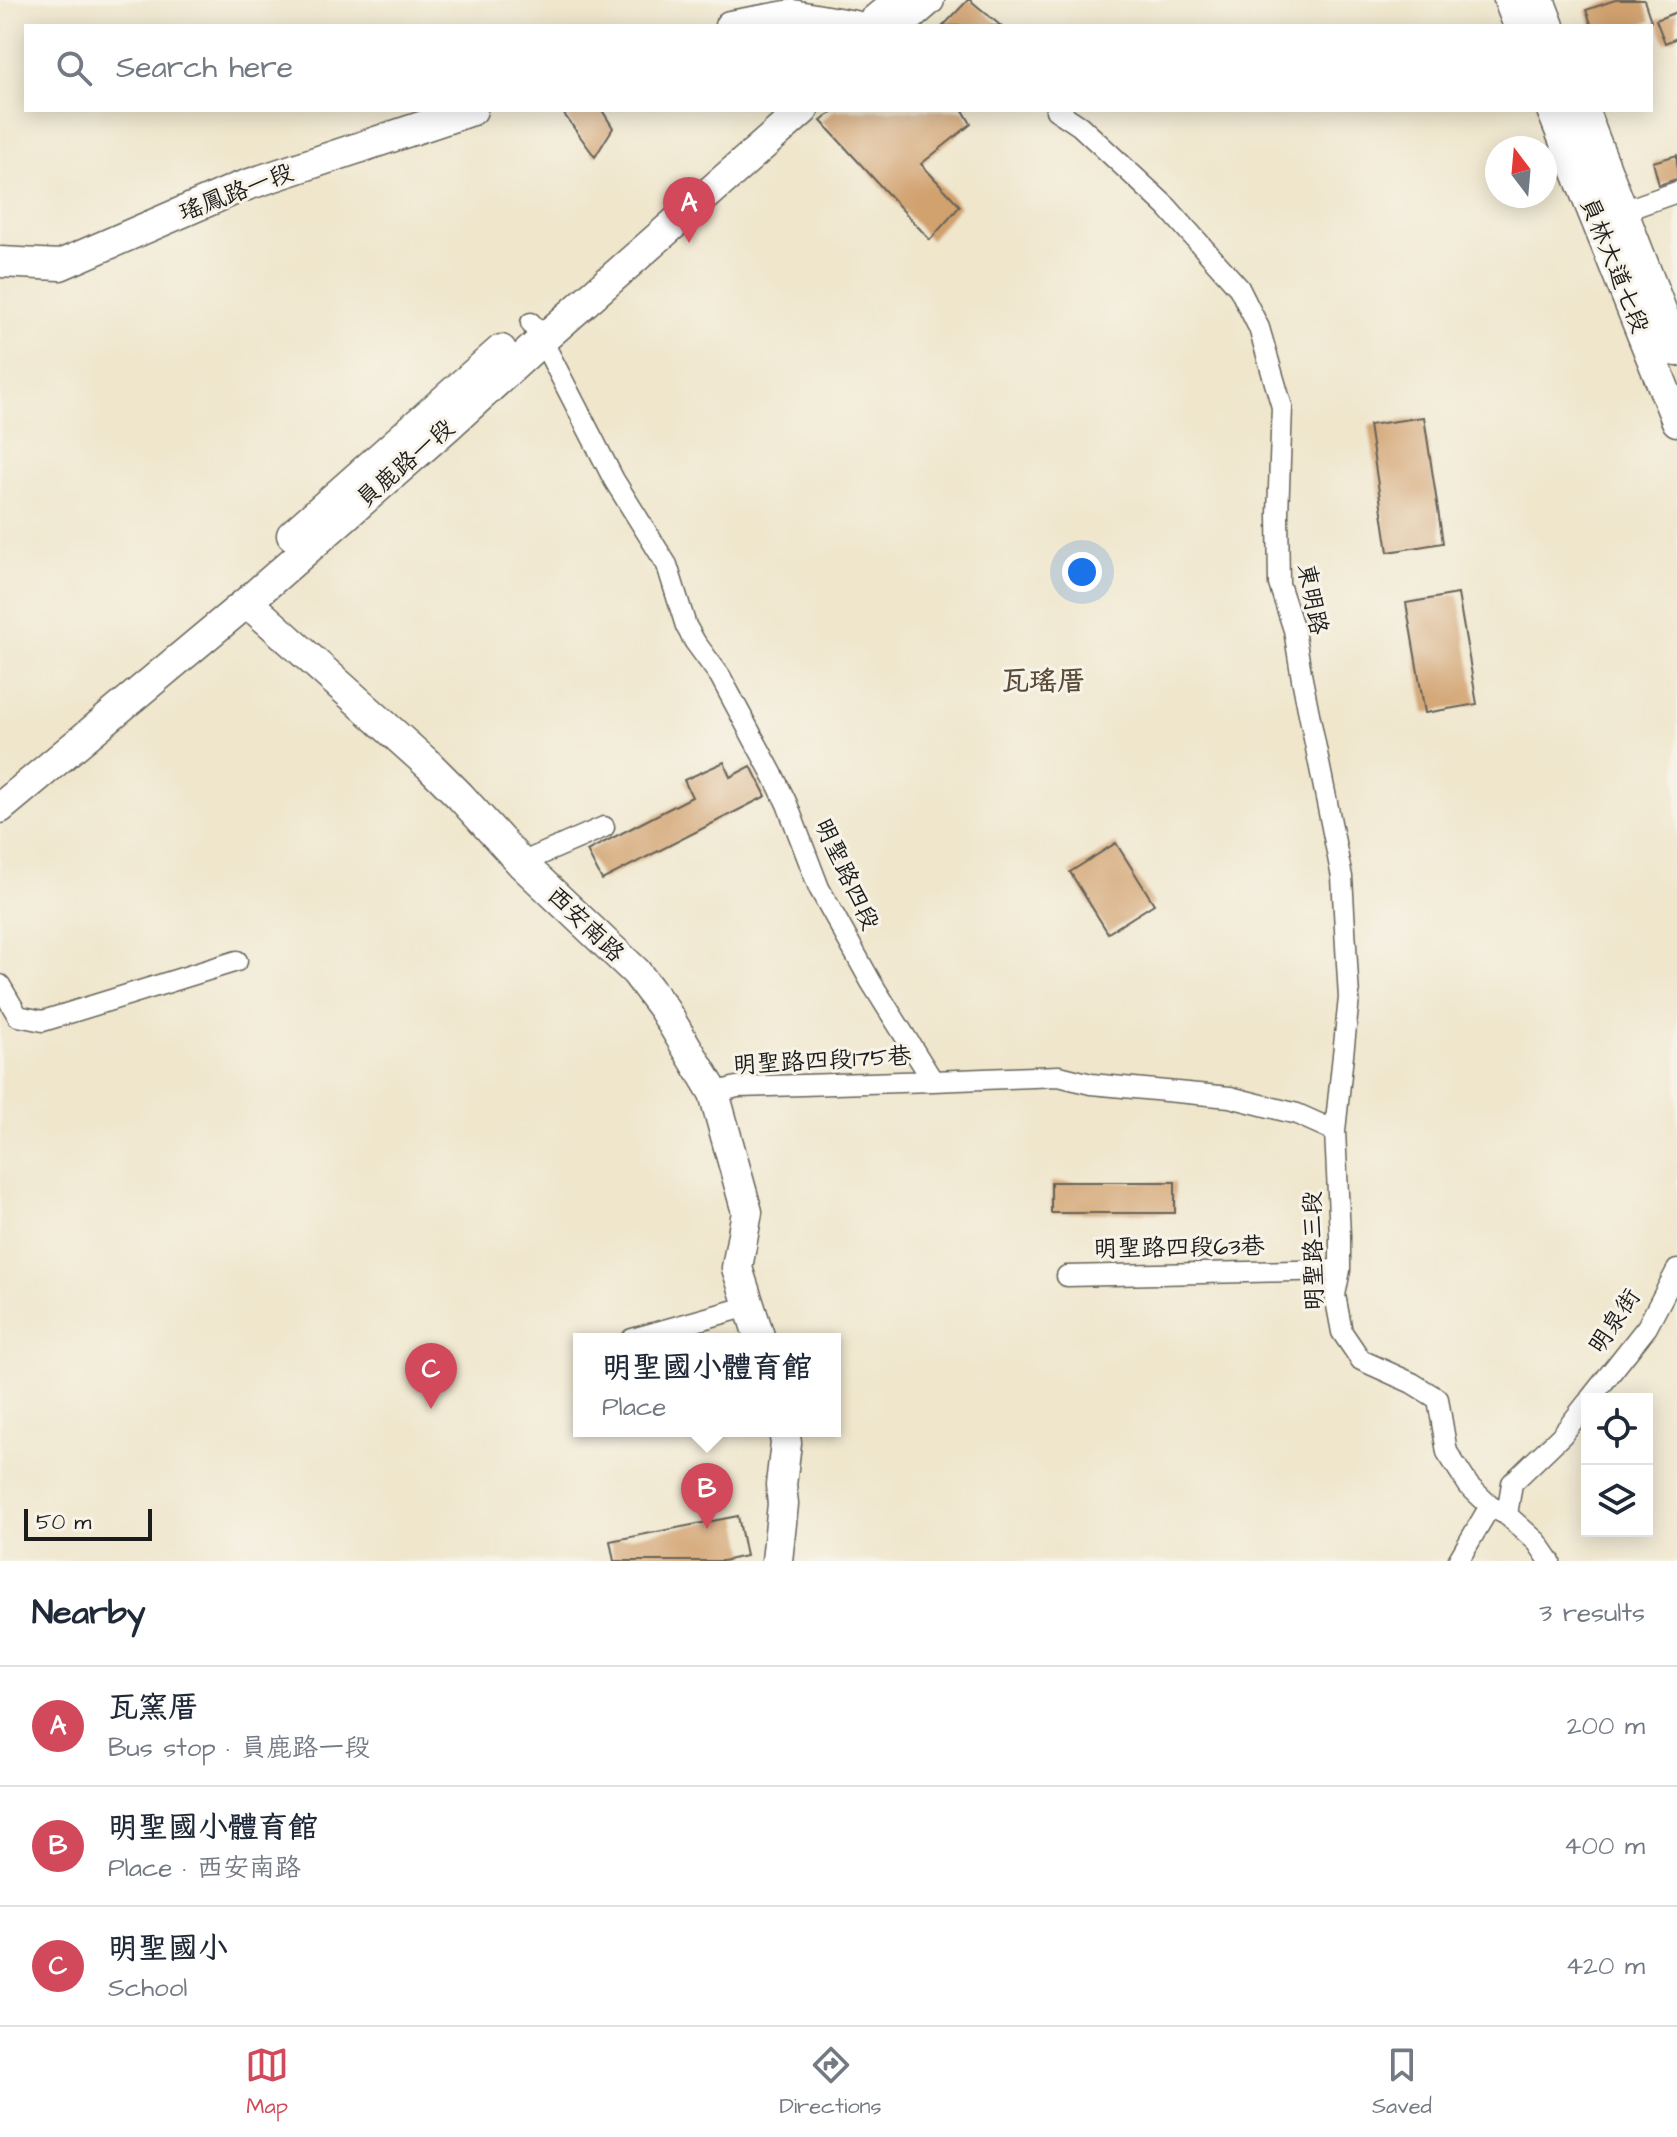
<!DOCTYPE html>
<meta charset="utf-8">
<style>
body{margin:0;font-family:"Architects Daughter","LXGW WenKai TC",sans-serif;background:#f6f6f7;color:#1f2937}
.controls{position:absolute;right:24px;bottom:24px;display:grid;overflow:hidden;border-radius:0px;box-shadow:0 4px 20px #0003}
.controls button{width:72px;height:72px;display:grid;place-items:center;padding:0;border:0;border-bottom:2px solid #e0e1e3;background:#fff;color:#1f2937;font:40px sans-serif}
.compass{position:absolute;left:1485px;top:136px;width:72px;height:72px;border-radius:50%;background:#fff;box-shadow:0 4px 20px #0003;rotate:344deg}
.scale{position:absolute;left:24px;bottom:20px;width:128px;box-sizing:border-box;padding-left:8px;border:4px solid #1c1c1c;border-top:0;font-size:22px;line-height:28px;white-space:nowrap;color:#1c1c1c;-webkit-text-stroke:6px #f7f3e8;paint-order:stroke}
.you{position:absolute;left:1082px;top:572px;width:28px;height:28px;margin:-20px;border:6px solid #fff;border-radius:50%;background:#1a73e8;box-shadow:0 0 0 12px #1a73e833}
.badge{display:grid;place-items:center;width:52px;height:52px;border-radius:50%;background:#d1495b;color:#fff;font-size:26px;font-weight:700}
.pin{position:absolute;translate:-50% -66px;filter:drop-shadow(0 2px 4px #0008)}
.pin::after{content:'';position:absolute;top:42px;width:28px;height:24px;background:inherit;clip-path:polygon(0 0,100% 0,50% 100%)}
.popup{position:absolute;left:573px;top:1333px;width:268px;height:104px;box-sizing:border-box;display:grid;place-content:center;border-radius:0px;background:#fff;filter:drop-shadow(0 2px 6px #0005);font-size:26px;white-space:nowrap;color:#747a83}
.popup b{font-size:30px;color:#1f2937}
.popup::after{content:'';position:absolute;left:50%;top:100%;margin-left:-16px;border:16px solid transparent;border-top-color:#fff}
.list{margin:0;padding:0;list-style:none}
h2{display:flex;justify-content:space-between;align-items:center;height:104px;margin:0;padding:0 32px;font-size:34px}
h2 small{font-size:26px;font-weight:400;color:#747a83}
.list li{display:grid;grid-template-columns:52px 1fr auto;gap:24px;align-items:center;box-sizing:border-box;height:120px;padding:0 32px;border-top:2px solid #e0e1e3}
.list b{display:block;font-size:30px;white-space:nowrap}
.list p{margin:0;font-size:26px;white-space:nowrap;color:#747a83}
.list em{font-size:26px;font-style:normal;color:#747a83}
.icon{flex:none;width:44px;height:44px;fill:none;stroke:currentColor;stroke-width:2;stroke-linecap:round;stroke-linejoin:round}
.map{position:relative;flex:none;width:1677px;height:1561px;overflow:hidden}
.search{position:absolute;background:#fff;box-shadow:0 4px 20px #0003;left:24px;right:24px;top:24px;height:88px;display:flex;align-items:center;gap:20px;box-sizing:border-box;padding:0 28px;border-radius:0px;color:#747a83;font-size:30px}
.sheet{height:464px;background:#fff}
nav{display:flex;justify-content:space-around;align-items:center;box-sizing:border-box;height:112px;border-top:2px solid #e0e1e3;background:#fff;font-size:22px;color:#747a83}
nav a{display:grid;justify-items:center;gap:4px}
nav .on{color:#d1495b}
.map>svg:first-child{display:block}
</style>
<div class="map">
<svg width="1677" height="1561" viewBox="0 0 1677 1561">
<rect width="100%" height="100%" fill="#f7f3e8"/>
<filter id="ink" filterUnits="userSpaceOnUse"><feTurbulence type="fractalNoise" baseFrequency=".0125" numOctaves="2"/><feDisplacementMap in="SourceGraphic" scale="16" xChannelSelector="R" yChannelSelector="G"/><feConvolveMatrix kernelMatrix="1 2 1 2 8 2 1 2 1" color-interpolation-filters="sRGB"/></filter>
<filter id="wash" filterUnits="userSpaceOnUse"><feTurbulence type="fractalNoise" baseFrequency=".006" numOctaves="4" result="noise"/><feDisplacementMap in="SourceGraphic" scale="32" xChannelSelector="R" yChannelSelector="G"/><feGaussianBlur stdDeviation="1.8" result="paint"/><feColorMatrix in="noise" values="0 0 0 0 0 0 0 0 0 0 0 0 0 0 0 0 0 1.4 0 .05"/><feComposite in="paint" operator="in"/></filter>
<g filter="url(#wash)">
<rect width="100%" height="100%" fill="#efe6cc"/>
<g id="blocks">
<!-- building -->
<path fill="#d1a16e" d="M968,0H970L1001,26H943Z
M1615,0H1644L1651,21L1635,26H1592L1586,10Z
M1677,12V38L1665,43L1656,20Z
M561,110H602L613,128L595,157Z
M835,110H963L971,124L921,164L960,206L930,240L821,121Z
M1677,155V179L1659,185L1653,162Z
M1424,417L1443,543L1388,552L1369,425Z
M1458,594L1477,704L1425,713L1406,603Z
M724,762L730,777L751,766L766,796L602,880L587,851L692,797L684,780Z
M1116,843L1154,904L1108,933L1070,872Z
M1051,1182H1175V1213H1051Z
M738,1516L746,1556L723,1561H614L610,1541Z"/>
</g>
</g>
<g filter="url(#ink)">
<use href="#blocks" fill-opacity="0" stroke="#66635a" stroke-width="2"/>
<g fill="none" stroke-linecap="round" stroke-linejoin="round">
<!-- street casing -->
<g stroke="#66635a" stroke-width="23">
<path id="street" d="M1056,110L1080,126L1167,207L1239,288L1259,328L1282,407L1278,514L1279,584L1294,630L1302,679L1342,877L1349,998L1335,1131L1340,1236V1270L1335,1295L1342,1332L1361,1360L1412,1383L1438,1399L1447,1452L1469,1486L1490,1506L1507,1515L1537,1542L1550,1561
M1609,210L1623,211L1677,192
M531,323L542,340L614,480L667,565L686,626L695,642L720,676L774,777L787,804L819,888L871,982L933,1081L1059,1076L1091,1084L1230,1097L1297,1114L1335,1131
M521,863L604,827
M0,985L18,1016L43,1021L237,961
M714,1093L737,1087L933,1081
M1067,1276L1340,1270
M632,1339L749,1306
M1590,1399L1647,1327L1677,1270
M1507,1515L1512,1483L1562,1435L1587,1403
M1458,1561L1490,1506"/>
</g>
<!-- secondary casing -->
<g stroke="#66635a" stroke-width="33">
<path id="secondary" d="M1509,0L1519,26
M1539,0L1549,26
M730,26L792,15L855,26
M868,26L899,0
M899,26L929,0
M1552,110L1677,421
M1583,110L1677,351
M0,262L60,265L238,188L472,110
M292,535L501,350
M247,602L429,765L460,796L521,863L636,972L663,1008L714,1093L747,1212L737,1268L760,1339
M0,808L247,602L448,426L542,340L803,110
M777,1561L783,1504L781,1485L786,1443L784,1431"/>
</g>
<!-- street -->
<use href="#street" stroke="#fff" stroke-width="20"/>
<!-- secondary -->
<use href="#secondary" stroke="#fff" stroke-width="30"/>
</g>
</g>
<g text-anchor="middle" stroke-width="6" stroke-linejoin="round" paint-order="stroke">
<!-- street labels -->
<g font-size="24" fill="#1c1c1c" stroke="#f7f3e8">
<text transform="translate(236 192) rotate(-21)" y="8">瑤鳳路一段</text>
<text transform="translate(1615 265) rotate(68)" y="8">員林大道七段</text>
<text transform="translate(405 463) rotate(-41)" y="8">員鹿路一段</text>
<text transform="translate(1313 599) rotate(79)" y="8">東明路</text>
<text transform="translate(847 874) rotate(65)" y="8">明聖路四段</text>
<text transform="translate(586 924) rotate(44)" y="8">西安南路</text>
<text transform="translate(822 1060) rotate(-3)" y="8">明聖路四段175巷</text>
<text transform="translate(1179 1247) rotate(-1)" y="8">明聖路四段63巷</text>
<text transform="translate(1313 1251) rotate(-91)" y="8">明聖路三段</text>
<text transform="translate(1614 1321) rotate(-56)" y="8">明泉街</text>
</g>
<!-- quarter labels -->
<g font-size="28" font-weight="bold" fill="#5b4b39" stroke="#f7f3e8">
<text x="1043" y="690">瓦瑤厝</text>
</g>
</g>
</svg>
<div class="controls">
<button><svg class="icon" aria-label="locate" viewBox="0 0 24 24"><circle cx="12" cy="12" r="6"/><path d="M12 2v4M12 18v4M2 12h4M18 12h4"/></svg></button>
<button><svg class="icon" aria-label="layers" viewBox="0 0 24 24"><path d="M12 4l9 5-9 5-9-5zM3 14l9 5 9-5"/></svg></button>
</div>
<svg class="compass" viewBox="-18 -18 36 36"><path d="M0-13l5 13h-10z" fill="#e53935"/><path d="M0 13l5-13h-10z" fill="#747a83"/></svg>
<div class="scale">50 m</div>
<div class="you"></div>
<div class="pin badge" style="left:689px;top:243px">A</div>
<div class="pin badge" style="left:707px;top:1529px">B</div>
<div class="popup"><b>明聖國小體育館</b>Place</div>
<div class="pin badge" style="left:431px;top:1409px">C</div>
<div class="search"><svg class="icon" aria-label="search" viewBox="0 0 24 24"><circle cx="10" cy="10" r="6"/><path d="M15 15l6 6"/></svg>Search here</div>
</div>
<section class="sheet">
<h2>Nearby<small>3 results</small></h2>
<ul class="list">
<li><span class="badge">A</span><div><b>瓦窯厝</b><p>Bus stop · 員鹿路一段</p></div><em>200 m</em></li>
<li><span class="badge">B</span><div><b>明聖國小體育館</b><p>Place · 西安南路</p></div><em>400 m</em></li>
<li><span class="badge">C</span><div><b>明聖國小</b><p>School</p></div><em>420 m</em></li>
</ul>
</section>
<nav>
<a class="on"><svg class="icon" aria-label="map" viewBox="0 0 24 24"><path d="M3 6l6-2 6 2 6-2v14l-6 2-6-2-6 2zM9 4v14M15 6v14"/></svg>Map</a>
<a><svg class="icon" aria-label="directions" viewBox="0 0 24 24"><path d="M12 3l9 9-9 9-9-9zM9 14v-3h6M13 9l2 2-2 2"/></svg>Directions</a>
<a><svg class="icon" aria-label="saved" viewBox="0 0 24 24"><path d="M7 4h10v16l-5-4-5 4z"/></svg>Saved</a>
</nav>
